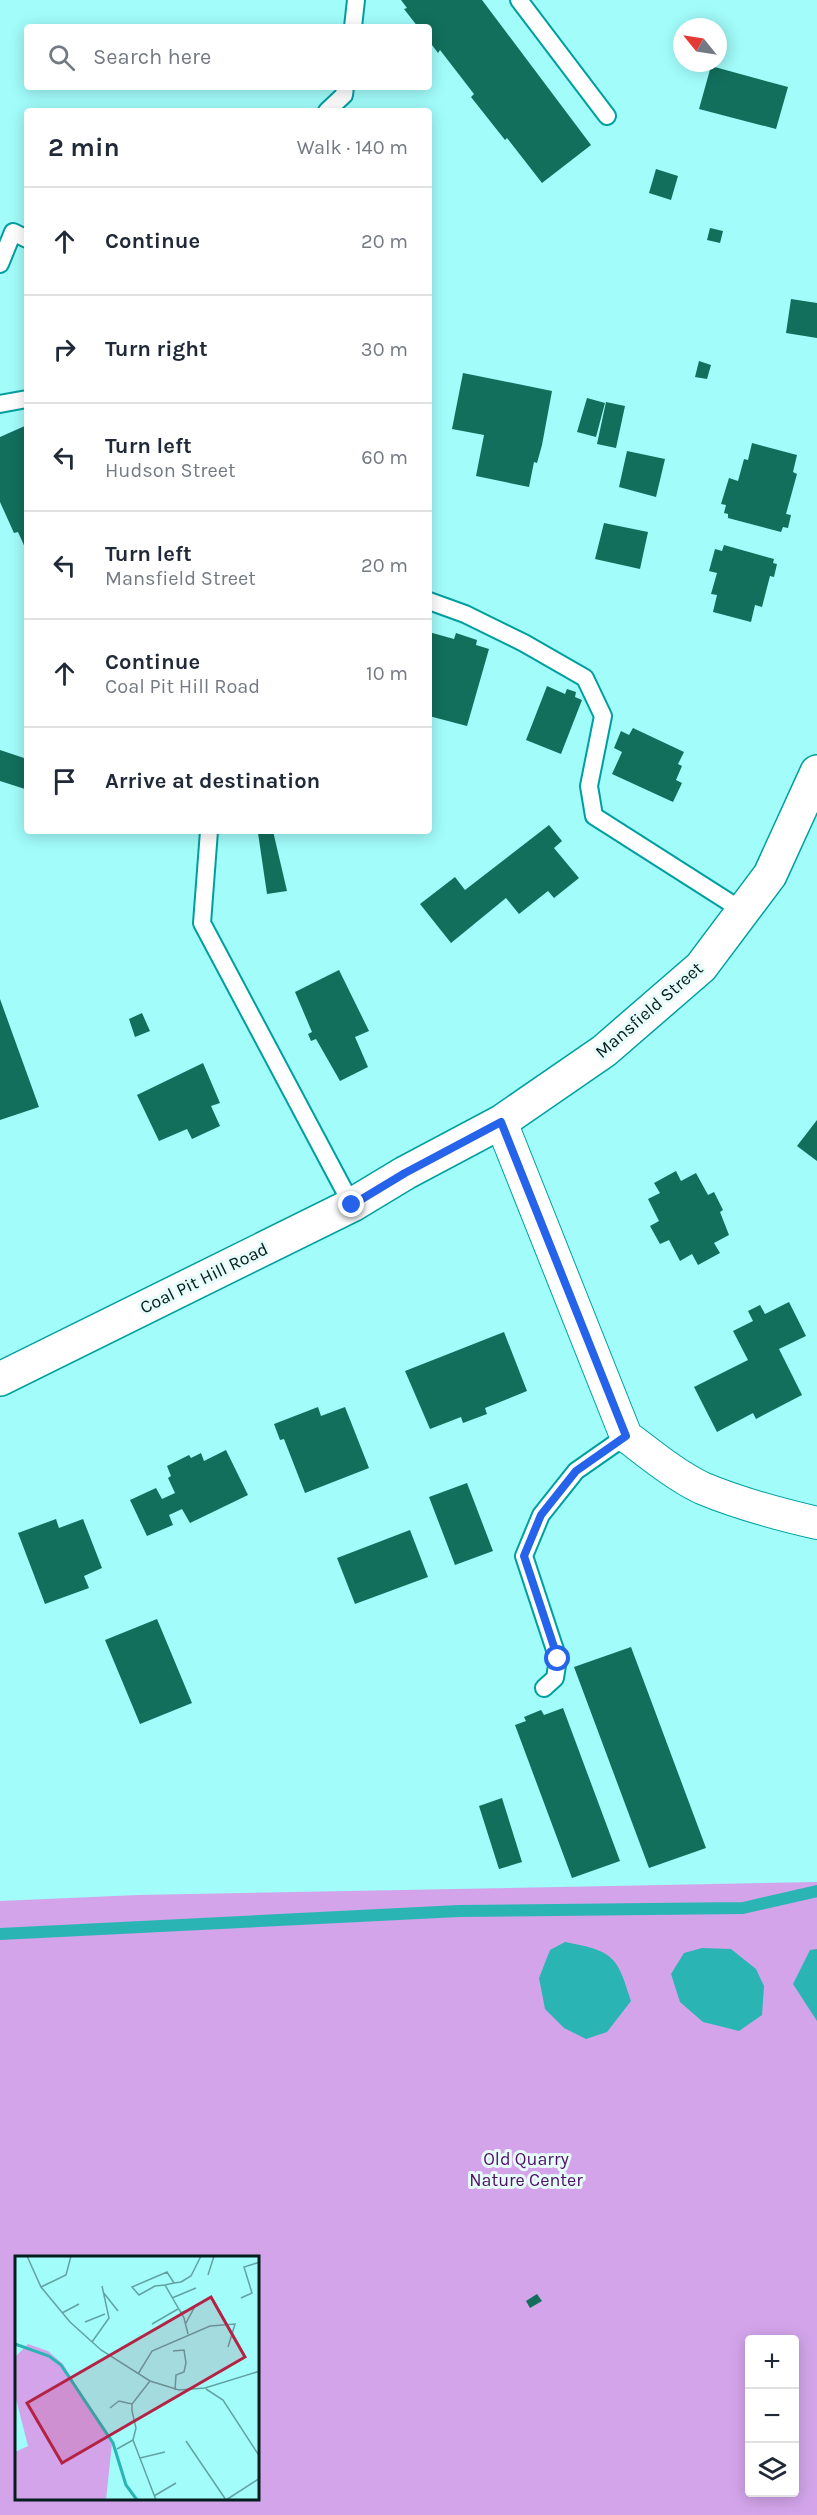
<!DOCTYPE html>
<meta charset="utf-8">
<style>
body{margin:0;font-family:Karla,sans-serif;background:#f6f6f7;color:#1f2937}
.controls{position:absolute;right:18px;bottom:18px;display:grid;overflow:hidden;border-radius:6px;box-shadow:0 3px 15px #0003}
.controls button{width:54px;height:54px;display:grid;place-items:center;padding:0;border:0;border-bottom:2px solid #e0e1e3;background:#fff;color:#1f2937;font:30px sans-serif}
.compass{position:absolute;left:673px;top:18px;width:54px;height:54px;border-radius:50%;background:#fff;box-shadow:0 3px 15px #0003;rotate:300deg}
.stop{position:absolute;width:18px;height:18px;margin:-14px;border:4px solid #2563eb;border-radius:50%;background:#fff}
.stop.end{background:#2563eb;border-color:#fff;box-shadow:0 2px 6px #0008}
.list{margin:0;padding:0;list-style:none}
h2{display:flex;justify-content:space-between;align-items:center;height:78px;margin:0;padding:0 24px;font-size:26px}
h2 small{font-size:20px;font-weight:400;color:#747a83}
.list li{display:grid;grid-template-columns:39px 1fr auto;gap:18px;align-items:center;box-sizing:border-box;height:108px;padding:0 24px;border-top:2px solid #e0e1e3}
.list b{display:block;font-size:22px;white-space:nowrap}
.list p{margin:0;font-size:20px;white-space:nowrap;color:#747a83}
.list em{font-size:20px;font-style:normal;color:#747a83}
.icon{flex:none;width:33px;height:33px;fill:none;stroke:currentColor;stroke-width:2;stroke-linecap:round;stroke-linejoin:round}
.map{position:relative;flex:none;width:817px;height:2515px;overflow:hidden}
.search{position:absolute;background:#fff;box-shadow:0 3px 15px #0003;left:24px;top:24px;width:408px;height:66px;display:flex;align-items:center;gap:15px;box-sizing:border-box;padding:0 21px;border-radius:6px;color:#747a83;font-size:22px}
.panel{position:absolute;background:#fff;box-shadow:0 3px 15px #0003;left:24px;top:108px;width:408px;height:726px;border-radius:6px}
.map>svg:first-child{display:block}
</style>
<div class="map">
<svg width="817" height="2515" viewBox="0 0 817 2515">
<rect width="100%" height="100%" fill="#a1fcfa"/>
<!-- green -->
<path fill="#d3a4ea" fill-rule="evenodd" d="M817,1882V2515H0V1901L138,1895ZM16,2257H258V2498H16ZM750,2340H794V2492H750Z"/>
<!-- water -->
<path fill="#2ab5b4" d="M565,1942C613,1951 617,1955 631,2001L607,2032L586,2039L564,2028L545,2009L539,1978L550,1950Z
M702,1948L731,1949L756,1969L764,1986L762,2015L739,2031L703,2022L680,2002L671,1974L684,1953Z
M817,1949V2021L793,1984L810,1950Z"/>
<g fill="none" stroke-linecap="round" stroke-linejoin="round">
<!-- stream -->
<path stroke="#2ab5b4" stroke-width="12" d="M0,1934L459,1911L743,1908L817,1891"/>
</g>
<!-- building -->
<path fill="#126f5c" d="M401,0H482L591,145L542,183L507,138L505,140L471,97L474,94L440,50L438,53L429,41V27H418L404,9L407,8Z
M711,66L788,87L776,129L699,109Z
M656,169L678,176L671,200L649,193Z
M710,228L723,231L720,243L707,240Z
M791,299L817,303V338L786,333Z
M699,361L711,365L707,379L695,377Z
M463,373L552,391L542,445L537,463L534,462L529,487L476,476L484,435L452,429Z
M587,398L605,403L596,437L577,432Z
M606,402L625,406L616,448L597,444Z
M27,425V552L18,532L14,533L0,502V437Z
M752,443L797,455L793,472L797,474L786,514L791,515L788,528L783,527L781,532L728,518V514L724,513L726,505L721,504L729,478L738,481L744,459L748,460Z
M627,451L665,459L656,497L619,487Z
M604,523L648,532L640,569L595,559Z
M724,545L774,559L773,563L777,564L774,577L770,576L762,607L755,605L751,622L713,612L717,595L711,594L717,573L709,571L715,549L722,551Z
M429,632L454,639L456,633L477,640L476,645L489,649L467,726L429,716Z
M547,686L565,694L567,689L576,692L575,697L582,700L561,754L526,740Z
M633,728L684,752L678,764L682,766L676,780L682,783L673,802L612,774L622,752L614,748L621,731L629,735Z
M0,750L27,759L25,789L0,781Z
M549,825L562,841L554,848L579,878L554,898L548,891L519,914L506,898L451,943L420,904L455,877L465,890Z
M273,831L287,891L267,894L258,833Z
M339,970L369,1031L355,1037L368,1067L340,1081L316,1039L311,1041L308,1034L312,1032L295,992Z
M0,999L39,1107L0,1120Z
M142,1013L150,1031L135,1037L129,1019Z
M203,1063L220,1103L211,1106L220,1126L192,1139L187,1129L159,1141L137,1095Z
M817,1120V1161L797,1146Z
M676,1171L681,1181L696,1173L708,1195L714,1192L723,1210L720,1212L729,1235L714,1243L720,1253L698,1265L692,1254L680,1261L669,1240L660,1244L650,1226L659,1221L648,1199L660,1193L654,1183Z
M789,1302L806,1336L779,1349L802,1395L756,1419L753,1413L717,1432L694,1387L748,1360L733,1331L753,1321L748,1311L760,1305L765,1314Z
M504,1332L527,1391L485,1408L487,1414L463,1423L461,1417L430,1429L405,1371Z
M318,1407L321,1416L345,1407L369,1468L305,1493L284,1439L280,1440L274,1424Z
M226,1450L248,1495L190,1523L182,1509L169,1515L173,1525L147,1536L130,1500L156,1488L162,1499L175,1493L168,1478L171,1476L167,1466L189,1455L191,1458L201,1453L204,1461Z
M467,1483L493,1551L455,1565L429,1497Z
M56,1519L59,1528L83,1519L102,1568L84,1576L89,1588L45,1604L18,1533Z
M410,1530L428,1577L355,1604L337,1558Z
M157,1619L192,1703L140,1724L105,1640Z
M631,1647L706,1848L649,1868L574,1667Z
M563,1708L620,1861L572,1878L515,1725L526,1721L524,1717L541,1710L544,1715Z
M502,1798L522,1862L499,1869L479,1806Z
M537,2294L542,2301L530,2308L526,2301Z"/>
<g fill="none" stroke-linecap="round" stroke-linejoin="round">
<!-- service casing -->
<g stroke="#009f9f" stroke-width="20">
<path id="service" d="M519,0L607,116
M353,27L356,0
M327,111L344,95L345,87
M0,264L13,232L27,239
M0,404L27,399
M429,601L465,614L524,643L585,678L603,716L589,786L594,816L743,911
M209,831L202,923L352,1205
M544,1688L555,1678L558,1659L524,1556L541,1515L576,1471L626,1436"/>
</g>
<!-- minor casing -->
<g stroke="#009f9f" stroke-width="34">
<path id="minor" d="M501,1122L626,1436C650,1454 675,1475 702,1488C740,1504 778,1514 817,1523"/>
</g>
<!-- tertiary casing -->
<g stroke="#009f9f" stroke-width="36">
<path id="tertiary" d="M0,1379L352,1205L405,1173L501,1122L604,1051L701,967L770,875L817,772"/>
</g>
<!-- service -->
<use href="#service" stroke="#fff" stroke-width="16"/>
<!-- minor -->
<use href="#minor" stroke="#fff" stroke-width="32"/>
<!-- tertiary -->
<use href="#tertiary" stroke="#fff" stroke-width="33"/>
</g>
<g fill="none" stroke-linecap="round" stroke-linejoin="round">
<!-- route -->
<path stroke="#2563eb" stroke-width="8" d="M352,1205L405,1173L501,1122L626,1436L576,1471L541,1515L524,1556L558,1659"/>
</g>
<g text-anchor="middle" stroke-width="6" stroke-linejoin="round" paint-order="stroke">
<!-- street labels -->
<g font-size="18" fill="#031e1d" stroke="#e6fbfa">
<text transform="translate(649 1010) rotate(-41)" y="6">Mansfield Street</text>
<text transform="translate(204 1278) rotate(-26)" y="6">Coal Pit Hill Road</text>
</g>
<!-- park labels -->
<g font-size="18" fill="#4e1166" stroke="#e6fbfa">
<text x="526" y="2165">Old Quarry<tspan x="526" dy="21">Nature Center</tspan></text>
</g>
</g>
<!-- overview -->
<g transform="translate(15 2256)">
<rect width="244" height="244" fill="#a1fcfa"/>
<path d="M13,88L33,95L48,108L97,187L91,244H0V196L13,190L0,139V101Z" fill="#d3a4ea"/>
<path fill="none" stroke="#2ab5b4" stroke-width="3" d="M0,88L34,100L46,109L98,187L111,229L122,244"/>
<path fill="none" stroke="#62a3a2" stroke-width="1.5" d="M12,0L26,31L55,66L86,94L135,125L164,134L190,132L245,115M193,19L199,0M159,27L152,16L117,31L124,39L140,30L150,29L159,27L166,26L176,20L186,0M150,29L169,62L173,78M26,31L51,19L56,0M88,36L103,55M157,42L181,32M226,42L237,37L229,11L245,6M47,57L64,48M165,57L179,52L171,67M70,66L90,58M137,68L163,53M77,86L94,62L87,30M158,95L169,94L171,107L169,116L161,119L160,134M123,118L137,95L195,70L220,68L213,91M135,125L117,148V155L121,172L118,184L141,244M191,133L208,144L245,201M95,152L104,145L117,148M171,185L211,244M102,193L118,184M125,202L150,196M139,240L161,227M211,244L245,222"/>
<path fill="#b42244" fill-opacity="0.15" stroke="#b42244" stroke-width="3" d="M196,41L230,101L47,207L12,147Z"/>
<rect width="244" height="244" fill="none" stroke="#031e1d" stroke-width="3"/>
</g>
</svg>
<div class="controls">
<button>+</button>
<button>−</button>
<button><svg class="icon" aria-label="layers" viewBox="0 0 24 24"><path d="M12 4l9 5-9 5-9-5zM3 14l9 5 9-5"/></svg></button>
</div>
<svg class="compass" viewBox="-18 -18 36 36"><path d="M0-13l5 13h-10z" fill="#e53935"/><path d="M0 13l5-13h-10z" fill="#747a83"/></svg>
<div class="stop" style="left:558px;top:1659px"></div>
<div class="stop end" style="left:352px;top:1205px"></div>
<div class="search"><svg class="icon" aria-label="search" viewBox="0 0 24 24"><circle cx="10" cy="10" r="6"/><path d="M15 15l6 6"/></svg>Search here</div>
<section class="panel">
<h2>2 min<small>Walk · 140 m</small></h2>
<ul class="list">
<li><svg class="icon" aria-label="ahead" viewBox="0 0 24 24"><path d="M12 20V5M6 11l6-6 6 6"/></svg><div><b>Continue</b></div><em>20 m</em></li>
<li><svg class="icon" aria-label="right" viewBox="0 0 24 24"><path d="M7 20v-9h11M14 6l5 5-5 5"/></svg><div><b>Turn right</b></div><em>30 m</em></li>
<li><svg class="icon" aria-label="left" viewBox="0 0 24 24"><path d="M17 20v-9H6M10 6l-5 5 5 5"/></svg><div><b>Turn left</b><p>Hudson Street</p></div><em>60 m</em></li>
<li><svg class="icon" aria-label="left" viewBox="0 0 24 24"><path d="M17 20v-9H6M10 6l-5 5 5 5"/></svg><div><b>Turn left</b><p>Mansfield Street</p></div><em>20 m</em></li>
<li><svg class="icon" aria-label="ahead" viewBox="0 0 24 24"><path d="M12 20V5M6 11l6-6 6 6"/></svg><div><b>Continue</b><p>Coal Pit Hill Road</p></div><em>10 m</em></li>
<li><svg class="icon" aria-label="arrive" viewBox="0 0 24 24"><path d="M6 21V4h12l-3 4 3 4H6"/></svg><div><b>Arrive at destination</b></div></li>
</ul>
</section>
</div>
